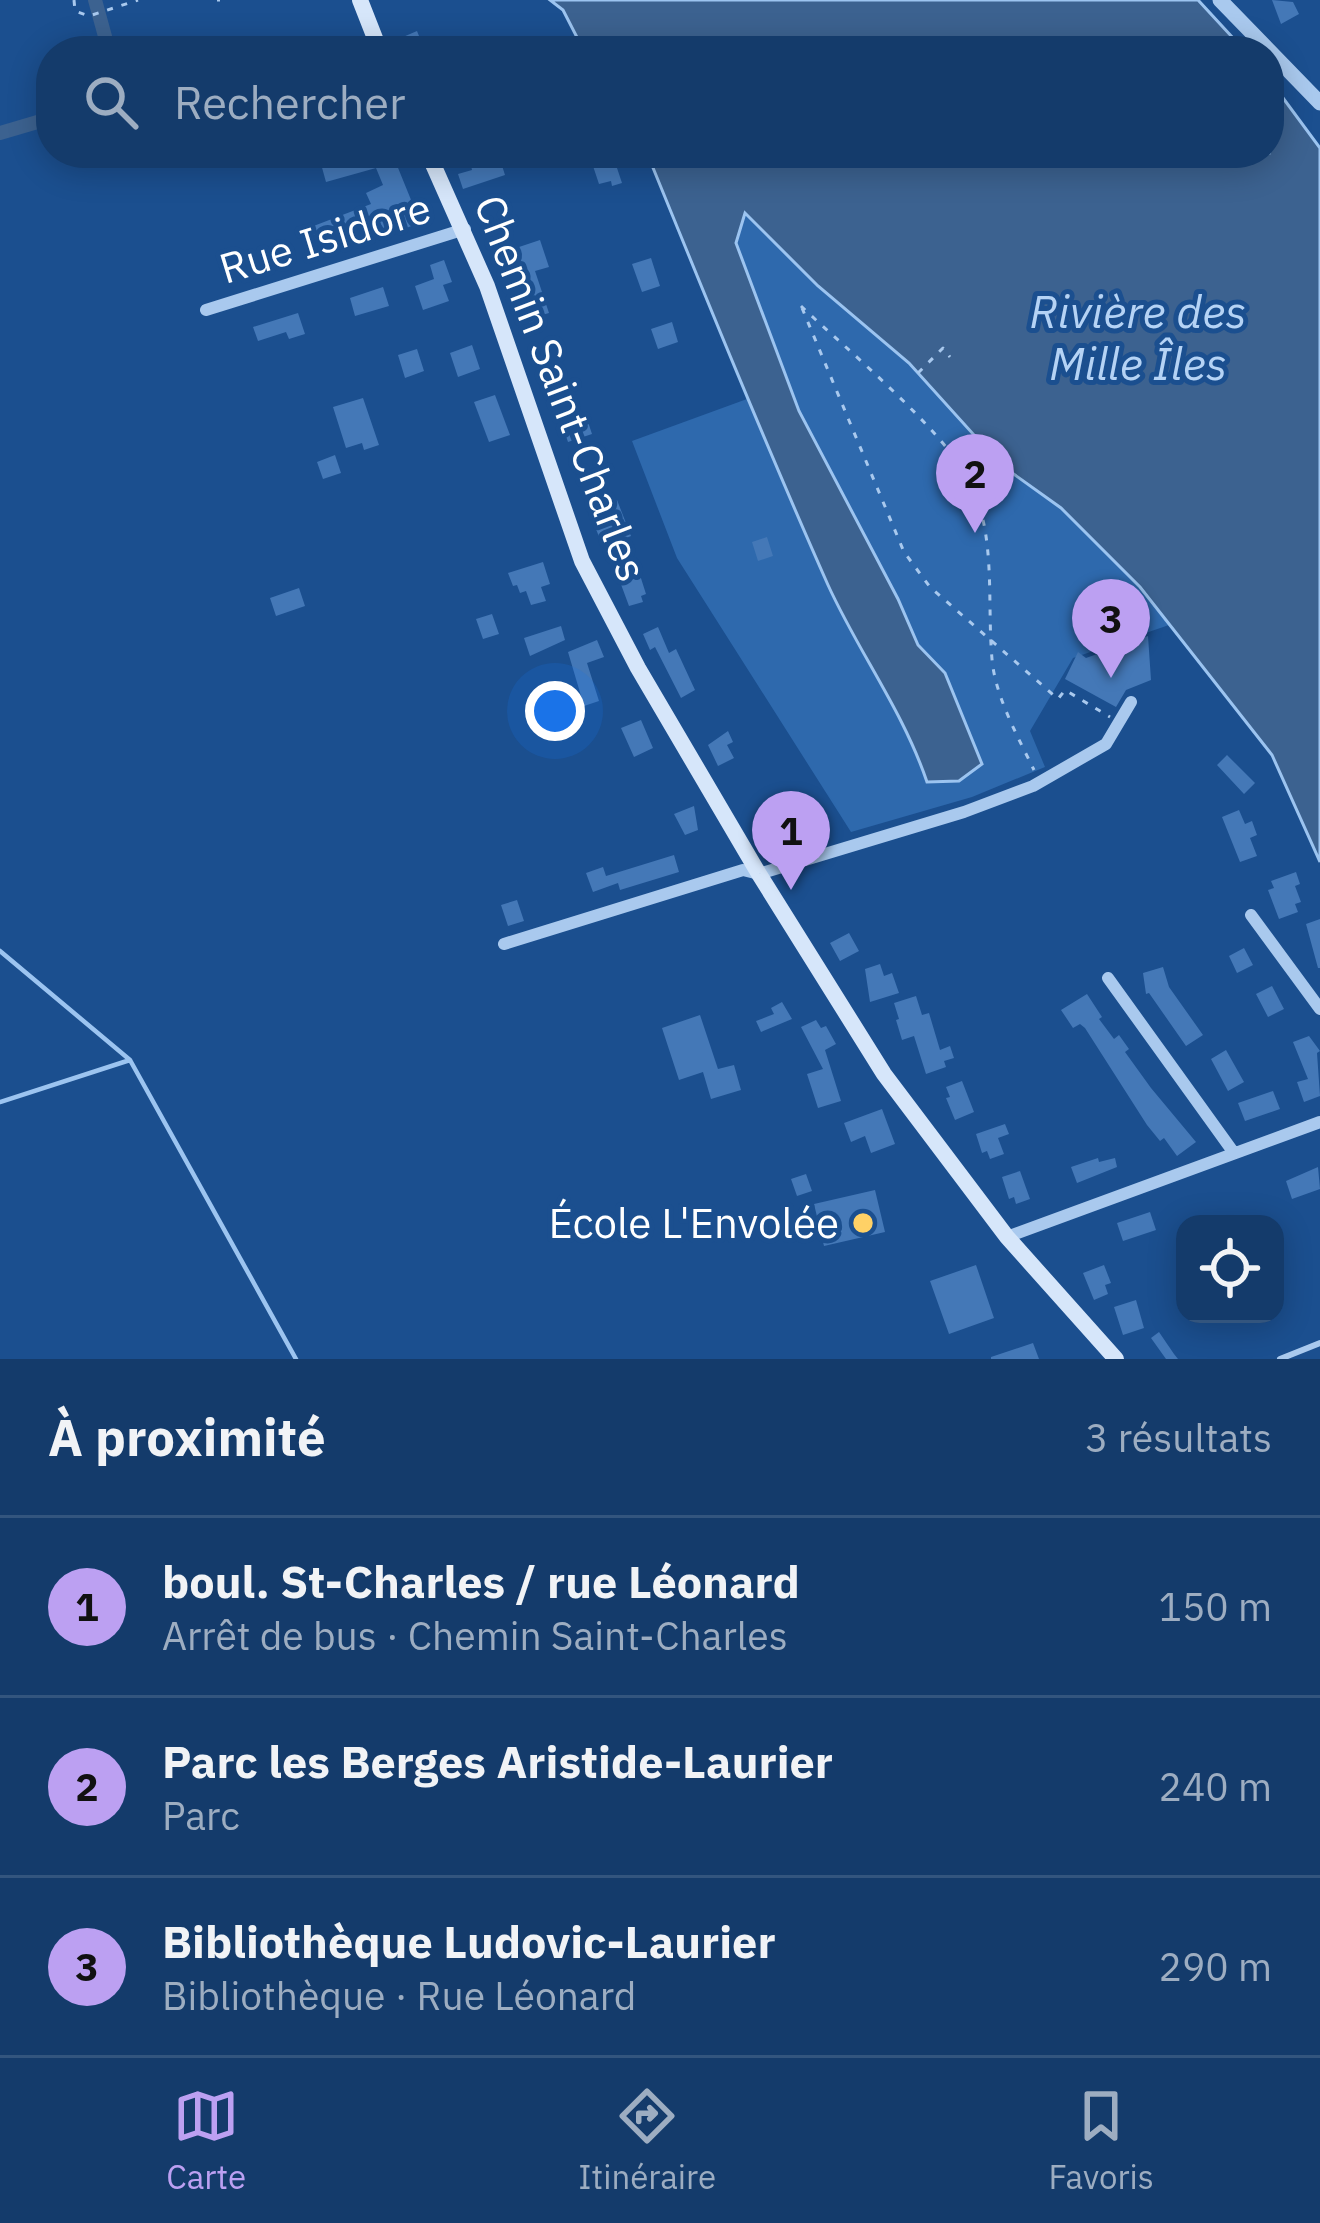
<!DOCTYPE html>
<html lang="fr">
<meta charset="utf-8">
<style>
body{margin:0;font-family:"IBM Plex Sans",sans-serif;background:#214673;color:#f1f3f6}
.controls{position:absolute;right:36px;bottom:36px;display:grid;overflow:hidden;border-radius:24px;box-shadow:0 6px 30px #0003}
.controls button{width:108px;height:108px;display:grid;place-items:center;padding:0;border:0;border-bottom:3px solid #33557e;background:#143b6b;color:#f1f3f6;font:60px sans-serif}
.you{position:absolute;left:555px;top:711px;width:42px;height:42px;margin:-30px;border:9px solid #fff;border-radius:50%;background:#1a73e8;box-shadow:0 0 0 18px #1a73e833}
.badge{display:grid;place-items:center;width:78px;height:78px;border-radius:50%;background:#bca0f2;color:#111;font-size:39px;font-weight:700}
.pin{position:absolute;translate:-50% -99px;filter:drop-shadow(0 3px 6px #0008)}
.pin::after{content:'';position:absolute;top:63px;width:42px;height:36px;background:inherit;clip-path:polygon(0 0,100% 0,50% 100%)}
.list{margin:0;padding:0;list-style:none}
h2{display:flex;justify-content:space-between;align-items:center;height:156px;margin:0;padding:0 48px;font-size:51px}
h2 small{font-size:39px;font-weight:400;color:#9dadc1}
.list li{display:grid;grid-template-columns:78px 1fr auto;gap:36px;align-items:center;box-sizing:border-box;height:180px;padding:0 48px;border-top:3px solid #33557e}
.list b{display:block;font-size:45px;white-space:nowrap}
.list p{margin:0;font-size:39px;white-space:nowrap;color:#9dadc1}
.list em{font-size:39px;font-style:normal;color:#9dadc1}
.icon{flex:none;width:66px;height:66px;fill:none;stroke:currentColor;stroke-width:2;stroke-linecap:round;stroke-linejoin:round}
.map{position:relative;flex:none;width:1320px;height:1359px;overflow:hidden}
.search{position:absolute;background:#143b6b;box-shadow:0 6px 30px #0003;left:36px;right:36px;top:36px;height:132px;display:flex;align-items:center;gap:30px;box-sizing:border-box;padding:0 42px;border-radius:48px;color:#9dadc1;font-size:45px}
.sheet{height:696px;background:#143b6b}
nav{display:flex;justify-content:space-around;align-items:center;box-sizing:border-box;height:168px;border-top:3px solid #33557e;background:#143b6b;font-size:33px;color:#9dadc1}
nav a{display:grid;justify-items:center;gap:6px}
nav .on{color:#bca0f2}
.map>svg:first-child{display:block}
</style>
<div class="map">
<svg width="1320" height="1359" viewBox="0 0 1320 1359">
<rect width="100%" height="100%" fill="#1b4f8f"/>
<!-- green -->
<path fill="#2e69ad" d="M745,212L818,286L909,363L1001,465L1061,508L1140,587L1169,625L1073,658L1030,731L1045,767L972,797L851,832L677,558L632,441L747,399L831,592L911,734L927,781L945,673L918,645L898,599L799,412L736,243Z"/>
<!-- water -->
<path fill="#3c6290" stroke="#9cc4f0" stroke-width="3" d="M550,0H1198L1245,51H584L563,10Z
M1269,79L1320,148V862L1272,755L1140,587L1061,508L1001,465L909,363L818,286L745,213L736,243L799,411L898,599L918,645L945,673L982,764L959,781L927,782C903,711 859,653 828,585C765,443 706,298 647,153H1269Z"/>
<g fill="none" stroke-linecap="round" stroke-linejoin="round">
<!-- stream -->
<path stroke="#9cc4f0" stroke-width="4.5" d="M0,951L130,1060L0,1102
M130,1060L296,1359"/>
<!-- canal -->
<path stroke="#3c6290" stroke-width="14" d="M95,0L109,51
M0,133L51,118"/>
</g>
<!-- building -->
<path fill="#4478b7" d="M1272,0L1293,2L1299,14L1281,24Z
M417,31L423,46L400,51L396,40Z
M354,153H392L420,222L389,236L378,220L325,237L327,241L317,245L311,227L371,204L366,193L383,185L376,168L326,182L321,164Z
M498,153L505,175L463,189L458,174L472,170L470,161Z
M613,156L622,183L612,186L611,181L599,184L592,163Z
M540,240L549,267L535,271L549,313L542,315L544,320L530,325L508,266L521,262L516,248Z
M651,258L660,286L642,292L632,264Z
M444,260L452,282L443,285L449,301L423,310L415,286L434,279L430,265Z
M383,287L389,306L355,316L350,298Z
M298,313L305,334L289,339L286,332L258,341L253,327Z
M672,322L678,342L658,349L651,329Z
M472,345L480,369L458,377L450,353Z
M417,349L424,371L405,378L398,355Z
M495,395L510,435L489,442L474,402Z
M363,398L379,445L364,450L362,443L346,448L333,407Z
M587,419L592,434L568,442L563,427Z
M335,455L341,473L323,479L317,462Z
M617,500L631,536L603,547L589,511Z
M767,537L773,556L758,561L752,542Z
M543,562L550,584L541,587L546,601L531,605L526,591L520,593L517,585L513,586L508,573Z
M639,572L646,594L641,596L643,602L629,606L619,579Z
M299,588L305,606L276,616L270,598Z
M492,614L499,634L483,639L476,619Z
M561,626L565,640L530,656L524,638Z
M658,627L669,653L676,649L695,690L681,698L655,647L650,650L643,634Z
M1148,636L1151,680L1126,690L1116,707L1065,679L1078,652L1086,658Z
M597,640L604,657L587,663L599,701L584,706L568,652Z
M641,720L653,748L634,757L621,728Z
M728,731L733,742L727,745L734,758L718,766L708,745Z
M1227,755L1255,783L1244,794L1217,765Z
M694,806L698,830L685,835L674,814Z
M1239,810L1245,824L1252,821L1257,835L1250,838L1257,856L1240,862L1222,817Z
M674,855L679,872L620,890L618,883L593,892L586,873L603,867L606,876Z
M1296,872L1300,884L1295,886L1301,902L1295,904L1298,912L1279,919L1268,890L1274,888L1271,881Z
M517,900L524,921L508,926L501,905Z
M1320,919V968H1318L1306,924Z
M849,933L859,951L840,961L830,943Z
M1244,948L1253,965L1237,973L1229,956Z
M880,964L884,976L892,973L899,993L870,1002L865,969Z
M1163,967L1169,987L1203,1035L1186,1046L1149,993L1146,994L1143,973Z
M1272,986L1284,1009L1268,1017L1256,994Z
M1087,994L1102,1017L1099,1019L1114,1039L1119,1035L1129,1049L1125,1052L1151,1088L1196,1142L1177,1156L1164,1138L1160,1141L1147,1125L1085,1028L1080,1024L1073,1028L1061,1010Z
M916,996L922,1015L929,1013L940,1050L950,1046L954,1058L944,1061L946,1067L926,1074L914,1036L902,1040L896,1020L899,1019L894,1003Z
M782,1002L792,1019L761,1032L756,1021L774,1014L771,1008Z
M700,1015L718,1069L734,1065L741,1090L711,1099L703,1072L679,1080L662,1028Z
M816,1020L821,1028L826,1026L836,1044L825,1050L841,1101L818,1108L807,1074L823,1069L801,1027Z
M1309,1036L1320,1051L1317,1053L1320,1096L1304,1102L1297,1082L1308,1079L1293,1042Z
M1226,1050L1244,1082L1228,1091L1211,1059Z
M962,1081L974,1112L955,1120L946,1098L950,1097L946,1087Z
M1273,1091L1280,1109L1245,1121L1238,1103Z
M882,1109L895,1144L871,1153L865,1136L851,1142L844,1123Z
M1005,1124L1009,1134L998,1138L1004,1154L990,1159L987,1151L982,1153L976,1134Z
M1098,1158L1099,1162L1115,1158L1117,1167L1077,1183L1071,1167Z
M1318,1167L1320,1189L1292,1199L1286,1181Z
M1020,1171L1030,1199L1016,1204L1014,1197L1009,1199L1002,1177Z
M806,1174L812,1191L797,1196L791,1179Z
M875,1190L885,1232L824,1246L814,1204Z
M1150,1212L1156,1230L1123,1241L1117,1223Z
M976,1265L994,1318L949,1334L930,1281Z
M1104,1265L1111,1283L1105,1285L1108,1294L1094,1300L1083,1273Z
M1136,1300L1144,1328L1123,1335L1114,1307Z
M1159,1332L1174,1354L1178,1359H1166L1151,1338Z
M1033,1343L1039,1359H991V1357Z"/>
<g fill="none" stroke-linecap="round" stroke-linejoin="round">
<!-- path -->
<path stroke="#a9c9ee" stroke-width="3" stroke-dasharray="6 9" stroke-linecap="butt" d="M74,0L75,11L89,16L138,0
M217,0H220
M801,306C847,350 947,432 972,486C996,539 987,602 992,659C995,696 1018,737 1034,770
M802,308L904,552L930,587L1058,699L1065,690L1110,717
M918,373L943,348L950,357"/>
<!-- service -->
<path stroke="#a9c9ee" stroke-width="6" d="M1280,1359L1320,1343"/>
<!-- minor -->
<path stroke="#a9c9ee" stroke-width="12" d="M206,310L465,229
M1251,915L1320,1009
M504,944L743,870L759,874L964,812L1033,786L1106,744L1131,702
M1108,978L1234,1153
M1007,1237L1320,1122"/>
<!-- tertiary -->
<path stroke="#a9c9ee" stroke-width="15" d="M1220,0L1320,103"/>
<!-- secondary -->
<path stroke="#d6e6fa" stroke-width="16" d="M360,0L380,51
M428,153L487,286L582,561L638,668L759,874L884,1074L1007,1237L1116,1359"/>
</g>
<!-- markers -->
<circle fill="#ffd166" stroke="#1b4f8f" stroke-width="4.5" cx="863" cy="1223" r="12"/>
<g text-anchor="middle" stroke-width="10" stroke-linejoin="round" paint-order="stroke">
<!-- street labels -->
<g font-size="42" fill="#fff" stroke="#1b4f8f">
<text transform="translate(325 238) rotate(-17)" y="15">Rue Isidore</text>
<text transform="translate(561 388) rotate(69)" y="15">Chemin Saint-Charles</text>
</g>
<!-- poi labels -->
<g font-size="42" fill="#fff" stroke="#1b4f8f" text-anchor="end">
<text x="839" y="1238">École L'Envolée</text>
</g>
<!-- water labels -->
<g font-size="45" font-style="italic" fill="#b5d3f5" stroke="#1b4f8f">
<text x="1138" y="328">Rivière des<tspan x="1138" dy="52">Mille Îles</tspan></text>
</g>
</g>
</svg>
<div class="controls">
<button><svg class="icon" aria-label="locate" viewBox="0 0 24 24"><circle cx="12" cy="12" r="6"/><path d="M12 2v4M12 18v4M2 12h4M18 12h4"/></svg></button>
</div>
<div class="you"></div>
<div class="pin badge" style="left:791px;top:890px">1</div>
<div class="pin badge" style="left:975px;top:533px">2</div>
<div class="pin badge" style="left:1111px;top:678px">3</div>
<div class="search"><svg class="icon" aria-label="search" viewBox="0 0 24 24"><circle cx="10" cy="10" r="6"/><path d="M15 15l6 6"/></svg>Rechercher</div>
</div>
<section class="sheet">
<h2>À proximité<small>3 résultats</small></h2>
<ul class="list">
<li><span class="badge">1</span><div><b>boul. St-Charles / rue Léonard</b><p>Arrêt de bus · Chemin Saint-Charles</p></div><em>150 m</em></li>
<li><span class="badge">2</span><div><b>Parc les Berges Aristide-Laurier</b><p>Parc</p></div><em>240 m</em></li>
<li><span class="badge">3</span><div><b>Bibliothèque Ludovic-Laurier</b><p>Bibliothèque · Rue Léonard</p></div><em>290 m</em></li>
</ul>
</section>
<nav>
<a class="on"><svg class="icon" aria-label="map" viewBox="0 0 24 24"><path d="M3 6l6-2 6 2 6-2v14l-6 2-6-2-6 2zM9 4v14M15 6v14"/></svg>Carte</a>
<a><svg class="icon" aria-label="directions" viewBox="0 0 24 24"><path d="M12 3l9 9-9 9-9-9zM9 14v-3h6M13 9l2 2-2 2"/></svg>Itinéraire</a>
<a><svg class="icon" aria-label="saved" viewBox="0 0 24 24"><path d="M7 4h10v16l-5-4-5 4z"/></svg>Favoris</a>
</nav>
